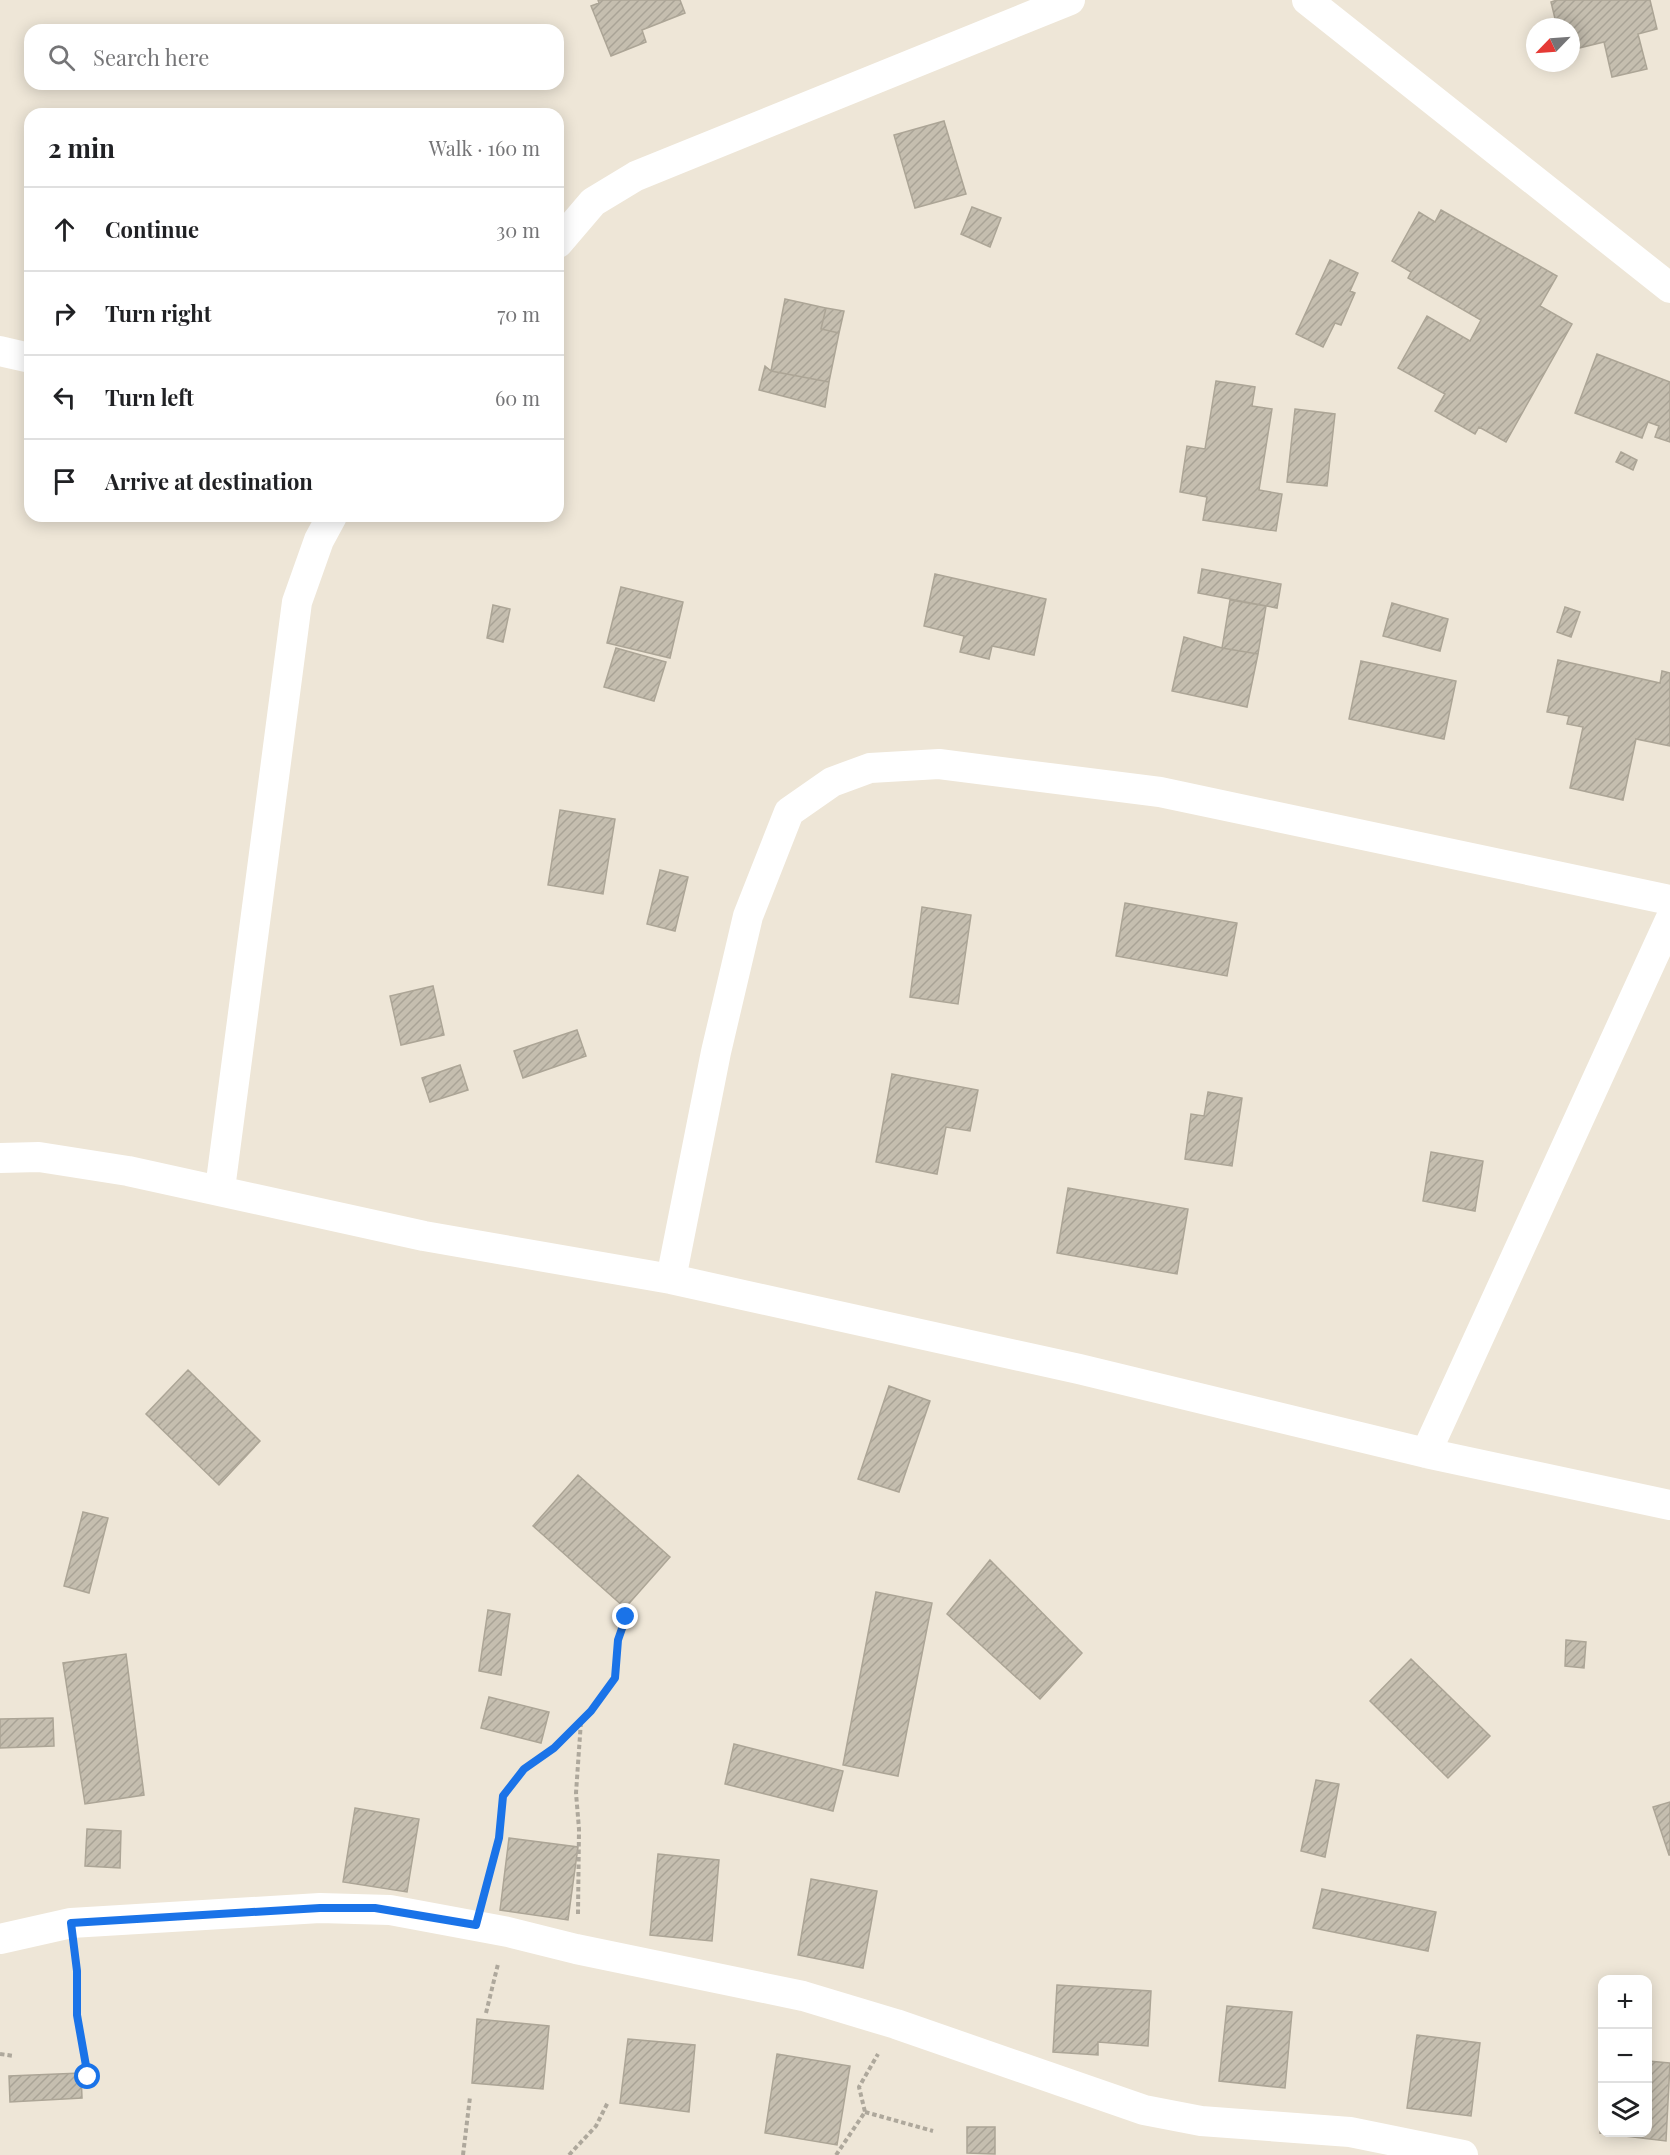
<!DOCTYPE html>
<meta charset="utf-8">
<style>
body{margin:0;font-family:"Playfair Display",serif;background:#f6f6f6;color:#202124}
.controls{position:absolute;right:18px;bottom:18px;display:grid;overflow:hidden;border-radius:12px;box-shadow:0 3px 15px #0003}
.controls button{width:54px;height:54px;display:grid;place-items:center;padding:0;border:0;border-bottom:2px solid #e0e0e0;background:#fff;color:#202124;font:30px sans-serif}
.compass{position:absolute;left:1526px;top:18px;width:54px;height:54px;border-radius:50%;background:#fff;box-shadow:0 3px 15px #0003;rotate:245deg}
.stop{position:absolute;width:18px;height:18px;margin:-14px;border:4px solid #1a73e8;border-radius:50%;background:#fff}
.stop.end{background:#1a73e8;border-color:#fff;box-shadow:0 2px 6px #0008}
.list{margin:0;padding:0;list-style:none}
h2{display:flex;justify-content:space-between;align-items:center;height:78px;margin:0;padding:0 24px;font-size:26px}
h2 small{font-size:20px;font-weight:400;color:#757577}
.list li{display:grid;grid-template-columns:39px 1fr auto;gap:18px;align-items:center;box-sizing:border-box;height:84px;padding:0 24px;border-top:2px solid #e0e0e0}
.list b{display:block;font-size:22px;white-space:nowrap}
.list em{font-size:20px;font-style:normal;color:#757577}
.icon{flex:none;width:33px;height:33px;fill:none;stroke:currentColor;stroke-width:2;stroke-linecap:round;stroke-linejoin:round}
.map{position:relative;flex:none;width:1670px;height:2155px;overflow:hidden}
.search{position:absolute;background:#fff;box-shadow:0 3px 15px #0003;left:24px;top:24px;width:540px;height:66px;display:flex;align-items:center;gap:15px;box-sizing:border-box;padding:0 21px;border-radius:18px;color:#757577;font-size:22px}
.panel{position:absolute;background:#fff;box-shadow:0 3px 15px #0003;left:24px;top:108px;width:540px;height:414px;border-radius:18px}
.map>svg:first-child{display:block}
</style>
<div class="map">
<svg width="1670" height="2155" viewBox="0 0 1670 2155">
<defs>
<pattern id="building-hatch" width="6" height="6" patternUnits="userSpaceOnUse" patternTransform="scale(1.5)"><rect width="6" height="6" fill="#c5beaf"/><path d="M-1 1l2-2M0 6l6-6M5 7l2-2" fill="none" stroke="#a9a396"/></pattern>
</defs>
<rect width="100%" height="100%" fill="#eee6d7"/>
<!-- building -->
<path fill="url(#building-hatch)" stroke="#aca596" stroke-width="1.5" d="M598,0H680L685,13L642,30L646,42L611,56L591,6L599,3Z
M1557,0H1650L1657,29L1638,34L1647,69L1612,77L1604,42L1571,50V27H1557L1551,2Z
M944,121L966,194L915,208L894,135Z
M972,207L1001,218L990,247L961,234Z
M1441,210L1557,276L1540,306L1572,324L1506,442L1479,427L1475,434L1435,411L1445,394L1398,368L1427,316L1470,341L1481,320L1408,278L1411,272L1392,261L1419,212L1435,222Z
M1330,260L1358,273L1350,291L1355,293L1341,325L1335,323L1323,347L1296,334Z
M785,299L826,308L821,329L839,333L829,382L771,371Z
M826,308L844,311L839,333L821,329Z
M1597,354L1670,382V442L1655,437L1659,426L1648,422L1642,438L1575,413Z
M765,366L771,371L829,382L825,407L759,390Z
M1216,381L1255,387L1252,406L1272,409L1259,490L1282,494L1276,531L1203,520L1207,497L1180,492L1187,446L1205,449Z
M1295,409L1335,414L1327,486L1287,482Z
M1621,452L1637,460L1633,470L1616,462Z
M1202,569L1281,584L1277,608L1198,593Z
M935,574L1046,599L1034,655L992,646L989,659L960,652L964,636L924,626Z
M621,587L683,602L670,658L607,643Z
M1230,600L1266,606L1258,654L1222,648Z
M1392,603L1448,619L1440,651L1383,636Z
M493,605L510,609L503,642L487,638Z
M1565,607L1580,612L1571,637L1557,632Z
M1184,637L1222,648L1258,654L1247,707L1172,691Z
M616,648L666,662L654,701L604,687Z
M1558,660L1660,683L1662,671L1670,673V746L1636,739L1623,800L1570,788L1583,727L1567,724L1569,716L1547,712Z
M1361,661L1456,681L1444,739L1349,719Z
M560,810L615,819L603,894L548,885Z
M660,870L688,877L675,931L647,924Z
M1125,903L1237,923L1227,976L1116,956Z
M922,907L971,915L958,1004L910,997Z
M433,986L444,1035L401,1045L390,996Z
M577,1030L586,1056L523,1078L514,1051Z
M460,1065L468,1090L430,1102L422,1078Z
M892,1074L978,1090L970,1131L946,1127L937,1174L876,1162Z
M1208,1092L1242,1098L1232,1166L1185,1159L1191,1114L1204,1116Z
M1431,1152L1483,1161L1475,1211L1423,1201Z
M1068,1188L1188,1209L1177,1274L1057,1253Z
M188,1370L260,1441L219,1485L146,1414Z
M889,1386L930,1401L899,1492L858,1479Z
M578,1475L670,1557L625,1608L533,1526Z
M83,1512L108,1518L89,1593L64,1586Z
M990,1560L1082,1653L1040,1699L947,1614Z
M876,1592L932,1603L898,1776L843,1765Z
M488,1610L510,1614L501,1675L479,1671Z
M1566,1640L1586,1642L1584,1668L1565,1666Z
M126,1654L144,1795L85,1804L63,1663Z
M1411,1659L1490,1736L1448,1778L1370,1701Z
M489,1697L549,1712L541,1743L481,1728Z
M53,1718L54,1746L0,1748V1719Z
M734,1744L843,1771L833,1811L725,1784Z
M1316,1780L1339,1784L1325,1857L1301,1851Z
M1670,1802V1855H1669L1653,1807Z
M355,1808L419,1819L407,1892L343,1882Z
M87,1829L121,1831L120,1868L85,1866Z
M509,1838L578,1847L568,1920L500,1910Z
M658,1854L719,1860L712,1941L650,1935Z
M811,1879L877,1891L863,1968L798,1955Z
M1322,1889L1436,1912L1428,1951L1313,1928Z
M1057,1985L1151,1991L1148,2046L1098,2042V2055L1053,2052Z
M1227,2006L1292,2012L1285,2088L1219,2081Z
M477,2019L549,2026L543,2089L472,2083Z
M1417,2035L1480,2043L1471,2116L1407,2108Z
M628,2039L695,2045L689,2112L620,2103Z
M777,2054L850,2066L837,2145L765,2133Z
M1648,2061L1670,2063L1666,2141L1600,2133L1602,2106V2132H1648Z
M81,2073L82,2098L10,2102L9,2076Z
M967,2127H995V2154L967,2153Z"/>
<g fill="none" stroke-linecap="round" stroke-linejoin="round">
<!-- path -->
<path stroke="#aea89c" stroke-width="4" stroke-dasharray="4.5 3" stroke-linecap="butt" d="M485,1894L499,1838L503,1795L524,1769L554,1747L591,1711L615,1678L618,1640L626,1617
M578,1914L579,1829L576,1793L581,1721
M75,1957L77,2015L88,2077
M486,2013L498,1964
M0,2054L14,2056
M865,2112L933,2131
M463,2155L470,2097
M569,2155L596,2126L608,2102
M836,2155L865,2112L859,2087L878,2054"/>
<!-- minor -->
<path stroke="#fff" stroke-width="30" d="M1307,0L1670,288
M558,243L593,202L636,176L1070,0
M0,351L30,358
M0,1158L39,1157L128,1171L424,1236L671,1279L1079,1369L1426,1453L1670,1505
M220,1189L297,602L319,540L332,516
M671,1279L716,1052L748,916L789,812L832,782L870,768L939,764L1160,792L1670,900
M1426,1453L1670,920
M0,1939L71,1923L320,1908L390,1910L508,1932L576,1949L803,1996L896,2024L1144,2110L1201,2121L1350,2132L1463,2155"/>
</g>
<g fill="none" stroke-linecap="round" stroke-linejoin="round">
<!-- route -->
<path stroke="#1a73e8" stroke-width="8" d="M88,2077L77,2015V1971L71,1923L320,1908H375L476,1925L499,1838L503,1796L524,1769L554,1748L591,1711L615,1678L618,1640L626,1617"/>
</g>
</svg>
<div class="controls">
<button>+</button>
<button>−</button>
<button><svg class="icon" aria-label="layers" viewBox="0 0 24 24"><path d="M12 4l9 5-9 5-9-5zM3 14l9 5 9-5"/></svg></button>
</div>
<svg class="compass" viewBox="-18 -18 36 36"><path d="M0-13l5 13h-10z" fill="#e53935"/><path d="M0 13l5-13h-10z" fill="#757577"/></svg>
<div class="stop" style="left:88px;top:2077px"></div>
<div class="stop end" style="left:626px;top:1617px"></div>
<div class="search"><svg class="icon" aria-label="search" viewBox="0 0 24 24"><circle cx="10" cy="10" r="6"/><path d="M15 15l6 6"/></svg>Search here</div>
<section class="panel">
<h2>2 min<small>Walk · 160 m</small></h2>
<ul class="list">
<li><svg class="icon" aria-label="ahead" viewBox="0 0 24 24"><path d="M12 20V5M6 11l6-6 6 6"/></svg><div><b>Continue</b></div><em>30 m</em></li>
<li><svg class="icon" aria-label="right" viewBox="0 0 24 24"><path d="M7 20v-9h11M14 6l5 5-5 5"/></svg><div><b>Turn right</b></div><em>70 m</em></li>
<li><svg class="icon" aria-label="left" viewBox="0 0 24 24"><path d="M17 20v-9H6M10 6l-5 5 5 5"/></svg><div><b>Turn left</b></div><em>60 m</em></li>
<li><svg class="icon" aria-label="arrive" viewBox="0 0 24 24"><path d="M6 21V4h12l-3 4 3 4H6"/></svg><div><b>Arrive at destination</b></div></li>
</ul>
</section>
</div>
